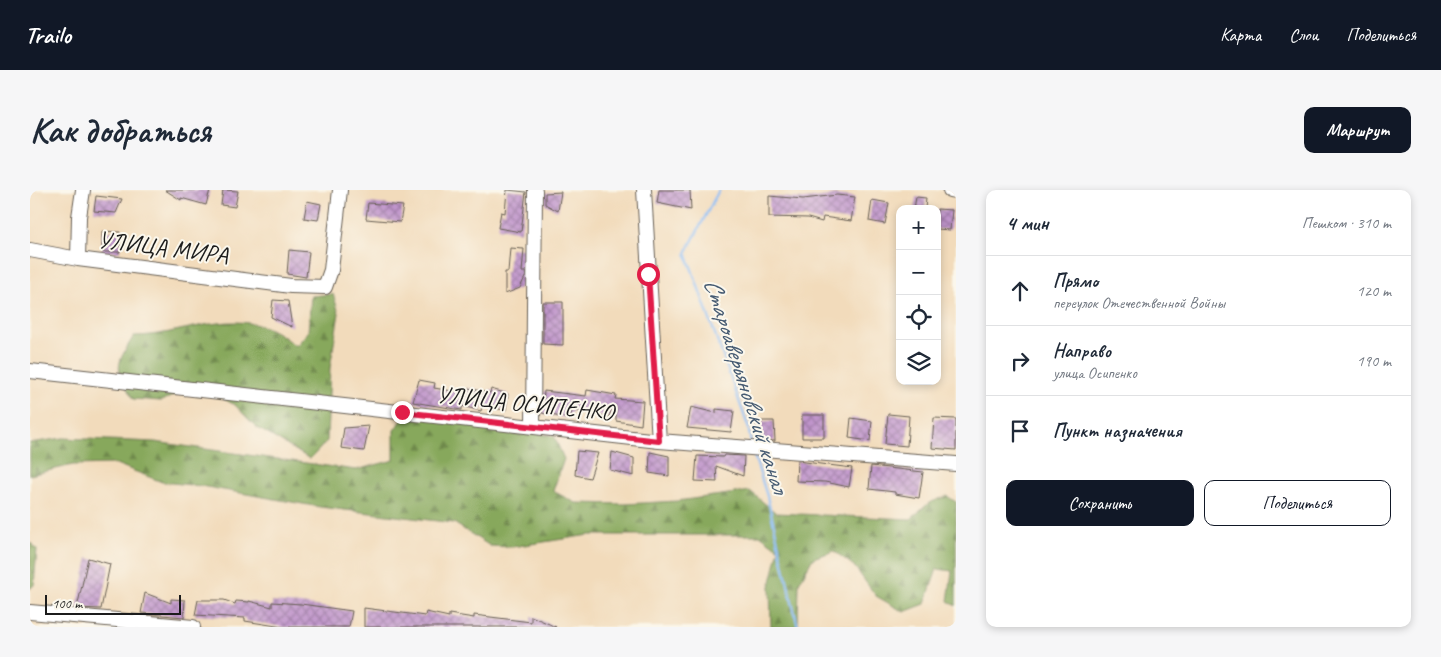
<!DOCTYPE html>
<html lang="ru">
<meta charset="utf-8">
<style>
body{margin:0;font-family:Caveat,sans-serif;background:#f6f6f7;color:#1f2937}
.controls{position:absolute;right:15px;top:15px;display:grid;overflow:hidden;border-radius:10px;box-shadow:0 2px 8px #0003}
.controls button{width:45px;height:45px;display:grid;place-items:center;padding:0;border:0;border-bottom:1px solid #e0e1e3;background:#fff;color:#1f2937;font:25px sans-serif}
.scale{position:absolute;left:15px;bottom:12px;width:136px;box-sizing:border-box;padding-left:5px;border:2px solid #1c1c1c;border-top:0;font-size:14px;line-height:18px;white-space:nowrap;color:#1c1c1c;-webkit-text-stroke:4px #fbf7ec;paint-order:stroke}
.stop{position:absolute;width:15px;height:15px;margin:-11px;border:4px solid #e11d48;border-radius:50%;background:#fff}
.stop.end{background:#e11d48;border-color:#fff;box-shadow:0 1px 5px #0008}
.list{margin:0;padding:0;list-style:none}
h2{display:flex;justify-content:space-between;align-items:center;height:65px;margin:0;padding:0 20px;font-size:21px}
h2 small{font-size:16px;font-weight:400;color:#747a83}
.list li{display:grid;grid-template-columns:32px 1fr auto;gap:15px;align-items:center;box-sizing:border-box;height:70px;padding:0 20px;border-top:1px solid #e0e1e3}
.list b{display:block;font-size:19px;white-space:nowrap}
.list p{margin:0;font-size:16px;white-space:nowrap;color:#747a83}
.list em{font-size:16px;font-style:normal;color:#747a83}
.actions{display:flex;gap:10px;padding:15px 20px}
.actions a{flex:1;padding:11px 0;border:1px solid #111827;border-radius:10px;text-align:center;font-size:18px;color:#111827}
.actions .main{background:#111827;color:#fff}
.icon{flex:none;width:28px;height:28px;fill:none;stroke:currentColor;stroke-width:2;stroke-linecap:round;stroke-linejoin:round}
.map{position:relative;flex:none;width:926px;height:437px;overflow:hidden;border-radius:10px}
header{display:flex;align-items:center;gap:30px;box-sizing:border-box;height:70px;padding:0 25px;background:#111827;color:#fff}
header strong{font-size:24px}
nav{display:flex;gap:28px;margin-inline-start:auto;font-size:18px}
.intro{display:flex;align-items:center;justify-content:space-between;box-sizing:border-box;height:120px;padding:0 30px}
h1{margin:0;font-size:35px}
.button{padding:12px 22px;border-radius:10px;background:#111827;color:#fff;font-size:18px;font-weight:700}
main{display:flex;gap:30px;padding:0 30px}
aside{flex:1;background:#fff;border-radius:10px;box-shadow:0 2px 8px #0003}
.map>svg:first-child{display:block}
</style>
<header>
<strong>Trailo</strong>
<nav><a>Карта</a><a>Слои</a><a>Поделиться</a></nav>
</header>
<div class="intro"><h1>Как добраться</h1><a class="button">Маршрут</a></div>
<main>
<div class="map">
<svg width="926" height="437" viewBox="0 0 926 437">
<defs>
<pattern id="forest-firs" width="22" height="20" patternUnits="userSpaceOnUse" patternTransform="scale(1.25)"><rect width="22" height="20" fill="#87a85c"/><path d="M5 1l3.5 6h-7zM16 11l3.5 6h-7z" fill="#6e884b"/></pattern>
<pattern id="building-cross-hatch" width="8" height="8" patternUnits="userSpaceOnUse" patternTransform="scale(1.25)"><rect width="8" height="8" fill="#c094cb"/><path d="M0 0l8 8M0 8l8-8" fill="none" stroke="#9b78a4"/></pattern>
</defs>
<rect width="100%" height="100%" fill="#fbf7ec"/>
<filter id="ink" filterUnits="userSpaceOnUse"><feTurbulence type="fractalNoise" baseFrequency=".02" numOctaves="2"/><feDisplacementMap in="SourceGraphic" scale="10" xChannelSelector="R" yChannelSelector="G"/><feConvolveMatrix kernelMatrix="1 2 1 2 8 2 1 2 1" color-interpolation-filters="sRGB"/></filter>
<filter id="wash" filterUnits="userSpaceOnUse"><feTurbulence type="fractalNoise" baseFrequency=".0096" numOctaves="4" result="noise"/><feDisplacementMap in="SourceGraphic" scale="20" xChannelSelector="R" yChannelSelector="G"/><feGaussianBlur stdDeviation="1.12" result="paint"/><feColorMatrix in="noise" values="0 0 0 0 0 0 0 0 0 0 0 0 0 0 0 0 0 1.4 0 .05"/><feComposite in="paint" operator="in"/></filter>
<g filter="url(#wash)">
<rect width="100%" height="100%" fill="#f2dbbb"/>
<!-- forest -->
<path fill="url(#forest-firs)" stroke="#52623c" d="M303,104L309,123L300,178L297,251L280,269L226,237L205,215L179,201H155L131,211L103,209C85,178 84,177 104,146C150,146 195,120 240,139C249,143 258,150 266,156L278,142L281,106Z
M381,220L524,246L534,269L523,301L546,313L595,314L647,311L720,301L746,323L881,329L899,313L917,306L926,312V416L918,411L922,381L907,379L895,414L874,422L846,406L824,376L804,361L783,368L769,393L768,437H741L740,396L749,359L730,345H559L482,357L460,356L424,333L290,317L171,296L132,292L86,274L43,275L0,285V253L33,248L125,252L326,280L364,270V240Z
M0,352L7,359L4,395L0,399Z"/>
<g fill="none" stroke-linecap="round" stroke-linejoin="round">
<!-- stream -->
<path stroke="#86baf4" stroke-width="2.5" d="M689,0L656,63L718,236L721,254
M723,262L737,306L768,437"/>
</g>
<g id="blocks">
<!-- building -->
<path fill="url(#building-cross-hatch)" d="M135,0H180L176,15L151,8V10Z
M193,0L208,1L205,17L191,15Z
M477,0L496,2L491,42L468,38L471,22L475,23Z
M629,0H660L661,20L627,13Z
M531,2L528,21L515,14V3Z
M807,5L825,7L821,31L793,27L792,32L778,28L739,27V6L773,9Z
M66,6L92,9L86,23L64,21Z
M886,7L896,8L895,19H884Z
M842,10L859,13L855,34L839,31Z
M277,11L291,14L288,30L274,28Z
M338,13L373,16L370,32L336,29Z
M907,19L922,20L920,40L907,39Z
M72,41L90,42V62H72Z
M480,58L494,59L492,82H496V85L490,98L475,104V82H478Z
M259,60L279,62L276,87L257,84Z
M243,110L258,111L262,137L241,127Z
M513,112H533V155L513,154Z
M389,190L405,193L404,198L422,201V199L438,201V198L460,203L461,199L478,204L476,220L452,217L451,221L432,216V220L383,212Z
M557,200L586,205L585,209L613,211L611,235L586,231V218L582,217L579,227L542,220L540,229L512,223L514,201L556,206Z
M661,217L686,223V219L704,221L701,242L657,238Z
M858,224L879,226L877,256L855,254Z
M772,225H794V248H772Z
M821,228L842,231L840,251L819,248Z
M904,228L926,229V260L902,258Z
M727,231H744L745,251L727,250Z
M339,236L334,261L311,258L314,238Z
M547,261L568,263L560,288L545,285Z
M582,262L604,268V286L580,280Z
M620,262L639,266V286L619,283Z
M694,265L714,266L713,286L686,276L687,292L665,291L667,266L693,267Z
M767,271L822,278L819,297L795,292L766,291Z
M841,276L893,282L889,308L865,304V302L839,299Z
M58,368L80,374L71,419L47,418Z
M115,403L141,413V409L155,410L154,427L111,423Z
M168,410H194L205,414L206,411L219,412V411L242,417V412L271,414L322,421L319,437H253L215,431V428L165,425Z
M334,418L395,426L396,422L419,427V424L444,428V425L501,432V426L526,437H334Z"/>
</g>
</g>
<g filter="url(#ink)">
<use href="#blocks" fill-opacity="0" stroke="#675f54" stroke-width="1"/>
<g fill="none" stroke-linecap="round" stroke-linejoin="round">
<!-- minor casing -->
<g stroke="#675f54" stroke-width="16">
<path id="minor" d="M614,0L629,251
M920,0L926,1
M0,60L48,69L261,96L295,97L301,80L310,0
M48,69L49,27L53,0
M0,181L629,251L926,274
M503,237L505,0
M0,422L163,437"/>
</g>
<!-- minor -->
<use href="#minor" stroke="#fff" stroke-width="14"/>
</g>
</g>
<g fill="none" stroke-linecap="round" stroke-linejoin="round" filter="url(#ink)">
<!-- route -->
<path stroke="#e11d48" stroke-width="6" d="M372,222L629,251L618,84"/>
</g>
<g text-anchor="middle" stroke-width="4" stroke-linejoin="round" paint-order="stroke">
<!-- street labels -->
<g font-size="24" fill="#1c1c1c" stroke="#fbf7ec">
<text transform="translate(133 57) rotate(7)" y="8">УЛИЦА МИРА</text>
<text transform="translate(495 213) rotate(6)" y="8">УЛИЦА ОСИПЕНКО</text>
</g>
<!-- water labels -->
<g font-size="25" font-style="italic" fill="#465b72" stroke="#fbf7ec">
<text transform="translate(717 195) rotate(72)" y="9">Староаверьяновский канал</text>
</g>
</g>
</svg>
<div class="controls">
<button>+</button>
<button>−</button>
<button><svg class="icon" aria-label="locate" viewBox="0 0 24 24"><circle cx="12" cy="12" r="6"/><path d="M12 2v4M12 18v4M2 12h4M18 12h4"/></svg></button>
<button><svg class="icon" aria-label="layers" viewBox="0 0 24 24"><path d="M12 4l9 5-9 5-9-5zM3 14l9 5 9-5"/></svg></button>
</div>
<div class="scale">100 m</div>
<div class="stop" style="left:618px;top:84px"></div>
<div class="stop end" style="left:372px;top:222px"></div>
</div>
<aside>
<h2>4 мин<small>Пешком · 310 m</small></h2>
<ul class="list">
<li><svg class="icon" aria-label="ahead" viewBox="0 0 24 24"><path d="M12 20V5M6 11l6-6 6 6"/></svg><div><b>Прямо</b><p>переулок Отечественной Войны</p></div><em>120 m</em></li>
<li><svg class="icon" aria-label="right" viewBox="0 0 24 24"><path d="M7 20v-9h11M14 6l5 5-5 5"/></svg><div><b>Направо</b><p>улица Осипенко</p></div><em>190 m</em></li>
<li><svg class="icon" aria-label="arrive" viewBox="0 0 24 24"><path d="M6 21V4h12l-3 4 3 4H6"/></svg><div><b>Пункт назначения</b></div></li>
</ul>
<div class="actions"><a class="main">Сохранить</a><a>Поделиться</a></div>
</aside>
</main>
